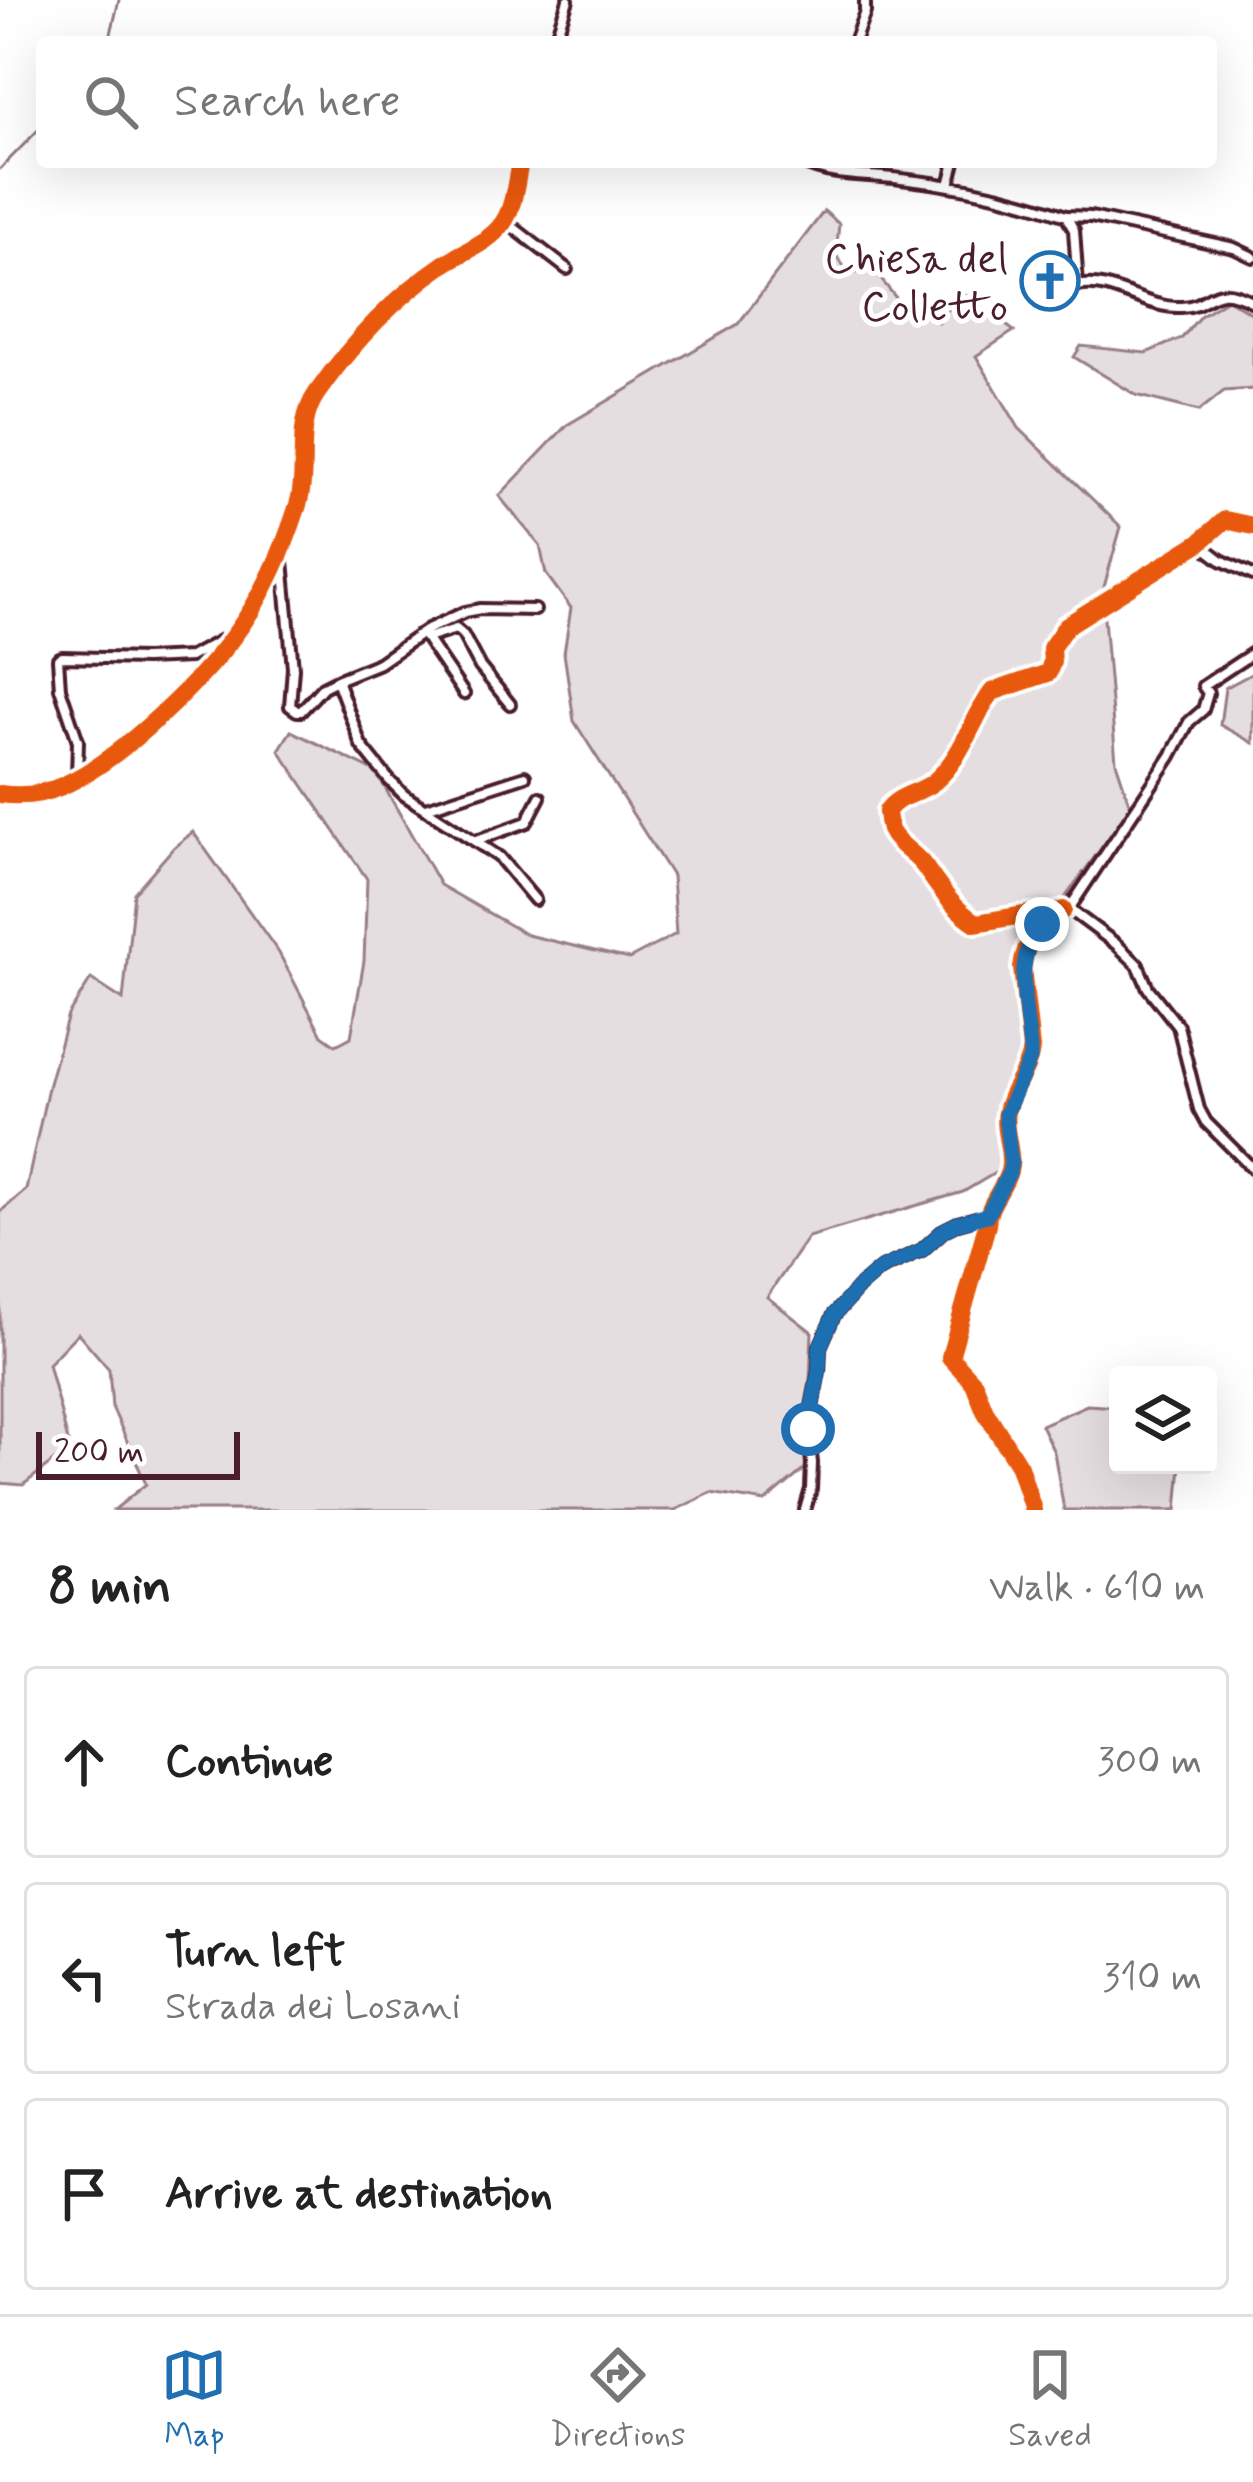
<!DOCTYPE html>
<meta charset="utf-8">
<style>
body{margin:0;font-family:Mynerve,sans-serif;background:#f2f2f2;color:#222}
.controls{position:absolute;right:36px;bottom:36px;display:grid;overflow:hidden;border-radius:12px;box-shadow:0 12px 48px #0002}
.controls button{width:108px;height:108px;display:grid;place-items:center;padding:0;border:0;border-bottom:3px solid #e0e0e0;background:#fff;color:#222;font:60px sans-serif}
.scale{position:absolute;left:36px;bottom:30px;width:204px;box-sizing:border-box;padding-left:12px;border:6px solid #4a1f2b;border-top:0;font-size:33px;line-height:42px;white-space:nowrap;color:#4a1f2b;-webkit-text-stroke:9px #fff;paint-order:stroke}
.stop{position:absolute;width:36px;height:36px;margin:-27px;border:9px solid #1f6fb2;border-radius:50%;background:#fff}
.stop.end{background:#1f6fb2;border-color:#fff;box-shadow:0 3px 12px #0008}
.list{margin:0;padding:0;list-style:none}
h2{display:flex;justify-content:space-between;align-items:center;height:156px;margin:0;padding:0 48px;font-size:51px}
h2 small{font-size:39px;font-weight:400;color:#767676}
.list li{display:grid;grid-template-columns:78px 1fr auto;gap:36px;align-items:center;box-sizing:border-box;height:192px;margin:0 24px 24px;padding:0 24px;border:3px solid #e0e0e0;border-radius:12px}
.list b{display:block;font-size:45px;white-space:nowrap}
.list p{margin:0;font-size:39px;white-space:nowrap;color:#767676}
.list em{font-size:39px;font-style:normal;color:#767676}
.icon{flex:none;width:66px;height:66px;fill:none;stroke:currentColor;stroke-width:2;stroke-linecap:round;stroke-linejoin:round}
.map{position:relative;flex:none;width:1253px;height:1510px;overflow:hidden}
.search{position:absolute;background:#fff;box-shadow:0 12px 48px #0002;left:36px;right:36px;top:36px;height:132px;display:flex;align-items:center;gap:30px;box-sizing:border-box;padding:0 42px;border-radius:12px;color:#767676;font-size:45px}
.sheet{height:804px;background:#fff}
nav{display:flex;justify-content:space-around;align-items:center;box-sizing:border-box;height:168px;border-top:3px solid #e0e0e0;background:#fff;font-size:33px;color:#767676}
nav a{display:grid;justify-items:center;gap:6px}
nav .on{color:#1f6fb2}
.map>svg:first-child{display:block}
</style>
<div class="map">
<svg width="1253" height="1510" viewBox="0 0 1253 1510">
<rect width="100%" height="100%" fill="#fff"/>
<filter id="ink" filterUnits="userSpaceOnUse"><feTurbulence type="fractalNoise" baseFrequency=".00833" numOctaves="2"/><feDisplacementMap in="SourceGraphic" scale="24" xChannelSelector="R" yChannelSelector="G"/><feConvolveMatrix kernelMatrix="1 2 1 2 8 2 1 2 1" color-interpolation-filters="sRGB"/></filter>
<g filter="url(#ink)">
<!-- green -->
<path fill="#e5dee0" stroke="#987e86" stroke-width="3" d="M824,211L839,224L836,255L850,275L871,267L901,304L938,322L962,292L1014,331L976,356L1019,428L1121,527L1102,594L1116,762L1131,807L1054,913L1012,963L1025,1067L1007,1116L1005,1144L1000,1170L963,1192L808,1237L767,1297L812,1332L808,1428L812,1463L765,1502L711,1493L675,1510H114L146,1484L112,1407L109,1369L78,1333L48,1364L70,1449L23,1485L0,1483V1212L26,1190L48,1087L68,1015L91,979L123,1000L134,893L174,847L193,832L279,953L322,1035L336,1045L351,1037L364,961L367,879L279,750L291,731L376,772L440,885L527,935L629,959L676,934L672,876L574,721L564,653L571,608L546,574L540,546L499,496L567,425L738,324Z
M1227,299L1253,314V389L1224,391L1199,411L1136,395L1074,357L1081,346L1146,353L1182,338L1200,316Z
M1253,673V743L1220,725L1225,688Z
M1087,1405L1118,1407V1465H1181L1177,1510H1064L1054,1452L1041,1425Z"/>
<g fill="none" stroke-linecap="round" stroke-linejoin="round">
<!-- stream -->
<path stroke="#91787e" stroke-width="3" d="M109,42L119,0
M0,169L42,126"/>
<!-- minor casing -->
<g stroke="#4a1f2b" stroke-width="16">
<path id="minor" d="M554,42L568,0
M854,42L865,12V0
M801,162C833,178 866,174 901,179C957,185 1014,197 1066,216L1074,230L1078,286C1111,278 1146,309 1181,307C1214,306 1210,279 1253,302
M949,185L955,162
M1068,216L1091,217L1234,248L1253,257
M505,221L567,269
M1199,543L1221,560L1253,575
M282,550L293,668L290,706L297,711H301L323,687L337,680L361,745L389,780L404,795L499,857L535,900
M426,638L464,694
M427,638L456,629L463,635L480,667L510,704
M337,680L379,663L428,629L465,612L480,609L535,610
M77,776L78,741L60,688L58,659L62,657L145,659L190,657L229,636
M0,794C21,797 42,795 62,786C121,760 207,676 243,623C267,588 284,548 297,508C310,471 293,427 317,393C351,344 394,298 444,264C464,251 489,243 503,223C514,207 516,181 520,162
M426,808L525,776
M474,841L527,822L540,797
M1069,909L1116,944L1138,965L1148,988L1178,1026L1199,1109L1206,1122L1253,1169
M1069,909L1171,756L1189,722L1203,710L1208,693L1203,686L1253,653
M1054,913L1029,914L976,923C953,909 939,887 924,866C915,853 897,845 890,830C889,827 887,814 887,811C898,794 920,794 935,781C963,756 971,721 992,692L1048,673L1052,662L1051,648L1066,626L1199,543L1225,520L1253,526
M805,1510L811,1489L812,1463L808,1428L819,1371L820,1347L834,1315L859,1287L880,1269L922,1250L944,1230L958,1223L987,1215
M1033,1510L1019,1466L985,1411L974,1383L950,1357L987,1225C987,1204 1004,1190 1009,1171C1014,1152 1002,1131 1006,1112C1010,1089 1029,1072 1031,1048L1022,968C1026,941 1041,913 1069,909"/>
</g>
<!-- minor -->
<use href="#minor" stroke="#fff" stroke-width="8"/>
<!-- cycleway casing -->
<g stroke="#fff" stroke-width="26">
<path id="cycleway" d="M0,794C21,797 42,795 62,786C121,760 207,676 243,623C267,588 284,548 297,508C310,471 293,427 317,393C351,344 394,298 444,264C464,251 489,243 503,223C514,207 516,181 520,162
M1054,913L1029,914L976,923C953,909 939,887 924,866C915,853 897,845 890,830C889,827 887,814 887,811C898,794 920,794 935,781C963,756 971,721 992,692L1048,673L1052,662L1051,648L1066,626L1199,543L1225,520L1253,526
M1033,1510L1019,1466L985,1411L974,1383L950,1357L987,1225C987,1204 1004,1190 1009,1171C1014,1152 1002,1131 1006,1112C1010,1089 1029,1072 1031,1048L1022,968C1025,943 1039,918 1063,910"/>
</g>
<!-- cycleway -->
<use href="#cycleway" stroke="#e8590c" stroke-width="18"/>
</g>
</g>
<g fill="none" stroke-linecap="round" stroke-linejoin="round" filter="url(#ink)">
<!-- route -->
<path stroke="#1f6fb2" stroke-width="15" d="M808,1429L819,1371L820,1347L834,1315L859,1287L880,1269L922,1250L944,1230L958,1223L987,1215L1009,1173L1011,1163L1005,1115L1030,1059V1048C1026,1004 1012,960 1042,924"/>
</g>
<!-- icons -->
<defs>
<g id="church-ring" transform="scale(3)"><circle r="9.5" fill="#fff" stroke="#1f6fb2" stroke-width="1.5"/><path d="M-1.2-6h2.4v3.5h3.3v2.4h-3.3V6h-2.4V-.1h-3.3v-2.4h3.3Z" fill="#1f6fb2"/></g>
</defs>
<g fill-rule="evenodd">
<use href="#church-ring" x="1050" y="281"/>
</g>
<g text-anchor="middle" stroke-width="10" stroke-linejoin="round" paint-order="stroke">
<!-- poi labels -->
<g font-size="42" fill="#4a1f2b" stroke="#fff" text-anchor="end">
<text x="1008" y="272">Chiesa del<tspan x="1008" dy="48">Colletto</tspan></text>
</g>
</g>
</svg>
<div class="controls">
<button><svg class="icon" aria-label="layers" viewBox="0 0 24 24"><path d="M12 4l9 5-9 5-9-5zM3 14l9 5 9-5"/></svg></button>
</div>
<div class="scale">200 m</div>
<div class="stop" style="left:808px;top:1429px"></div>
<div class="stop end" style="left:1042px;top:924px"></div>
<div class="search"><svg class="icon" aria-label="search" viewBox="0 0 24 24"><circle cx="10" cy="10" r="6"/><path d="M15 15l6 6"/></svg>Search here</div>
</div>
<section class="sheet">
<h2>8 min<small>Walk · 610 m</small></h2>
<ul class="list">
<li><svg class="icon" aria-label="ahead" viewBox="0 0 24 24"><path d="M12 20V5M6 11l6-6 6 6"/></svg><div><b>Continue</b></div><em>300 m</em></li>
<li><svg class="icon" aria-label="left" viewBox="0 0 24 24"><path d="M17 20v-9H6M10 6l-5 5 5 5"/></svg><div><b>Turn left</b><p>Strada dei Losani</p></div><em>310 m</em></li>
<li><svg class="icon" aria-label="arrive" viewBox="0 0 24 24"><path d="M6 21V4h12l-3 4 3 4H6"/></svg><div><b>Arrive at destination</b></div></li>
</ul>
</section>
<nav>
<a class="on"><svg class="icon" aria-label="map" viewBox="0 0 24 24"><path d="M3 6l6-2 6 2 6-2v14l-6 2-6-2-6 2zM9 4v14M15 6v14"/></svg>Map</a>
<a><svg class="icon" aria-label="directions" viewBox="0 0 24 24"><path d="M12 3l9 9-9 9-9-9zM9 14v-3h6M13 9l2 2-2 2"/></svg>Directions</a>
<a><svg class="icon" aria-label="saved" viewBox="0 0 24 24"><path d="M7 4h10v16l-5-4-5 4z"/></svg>Saved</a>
</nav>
